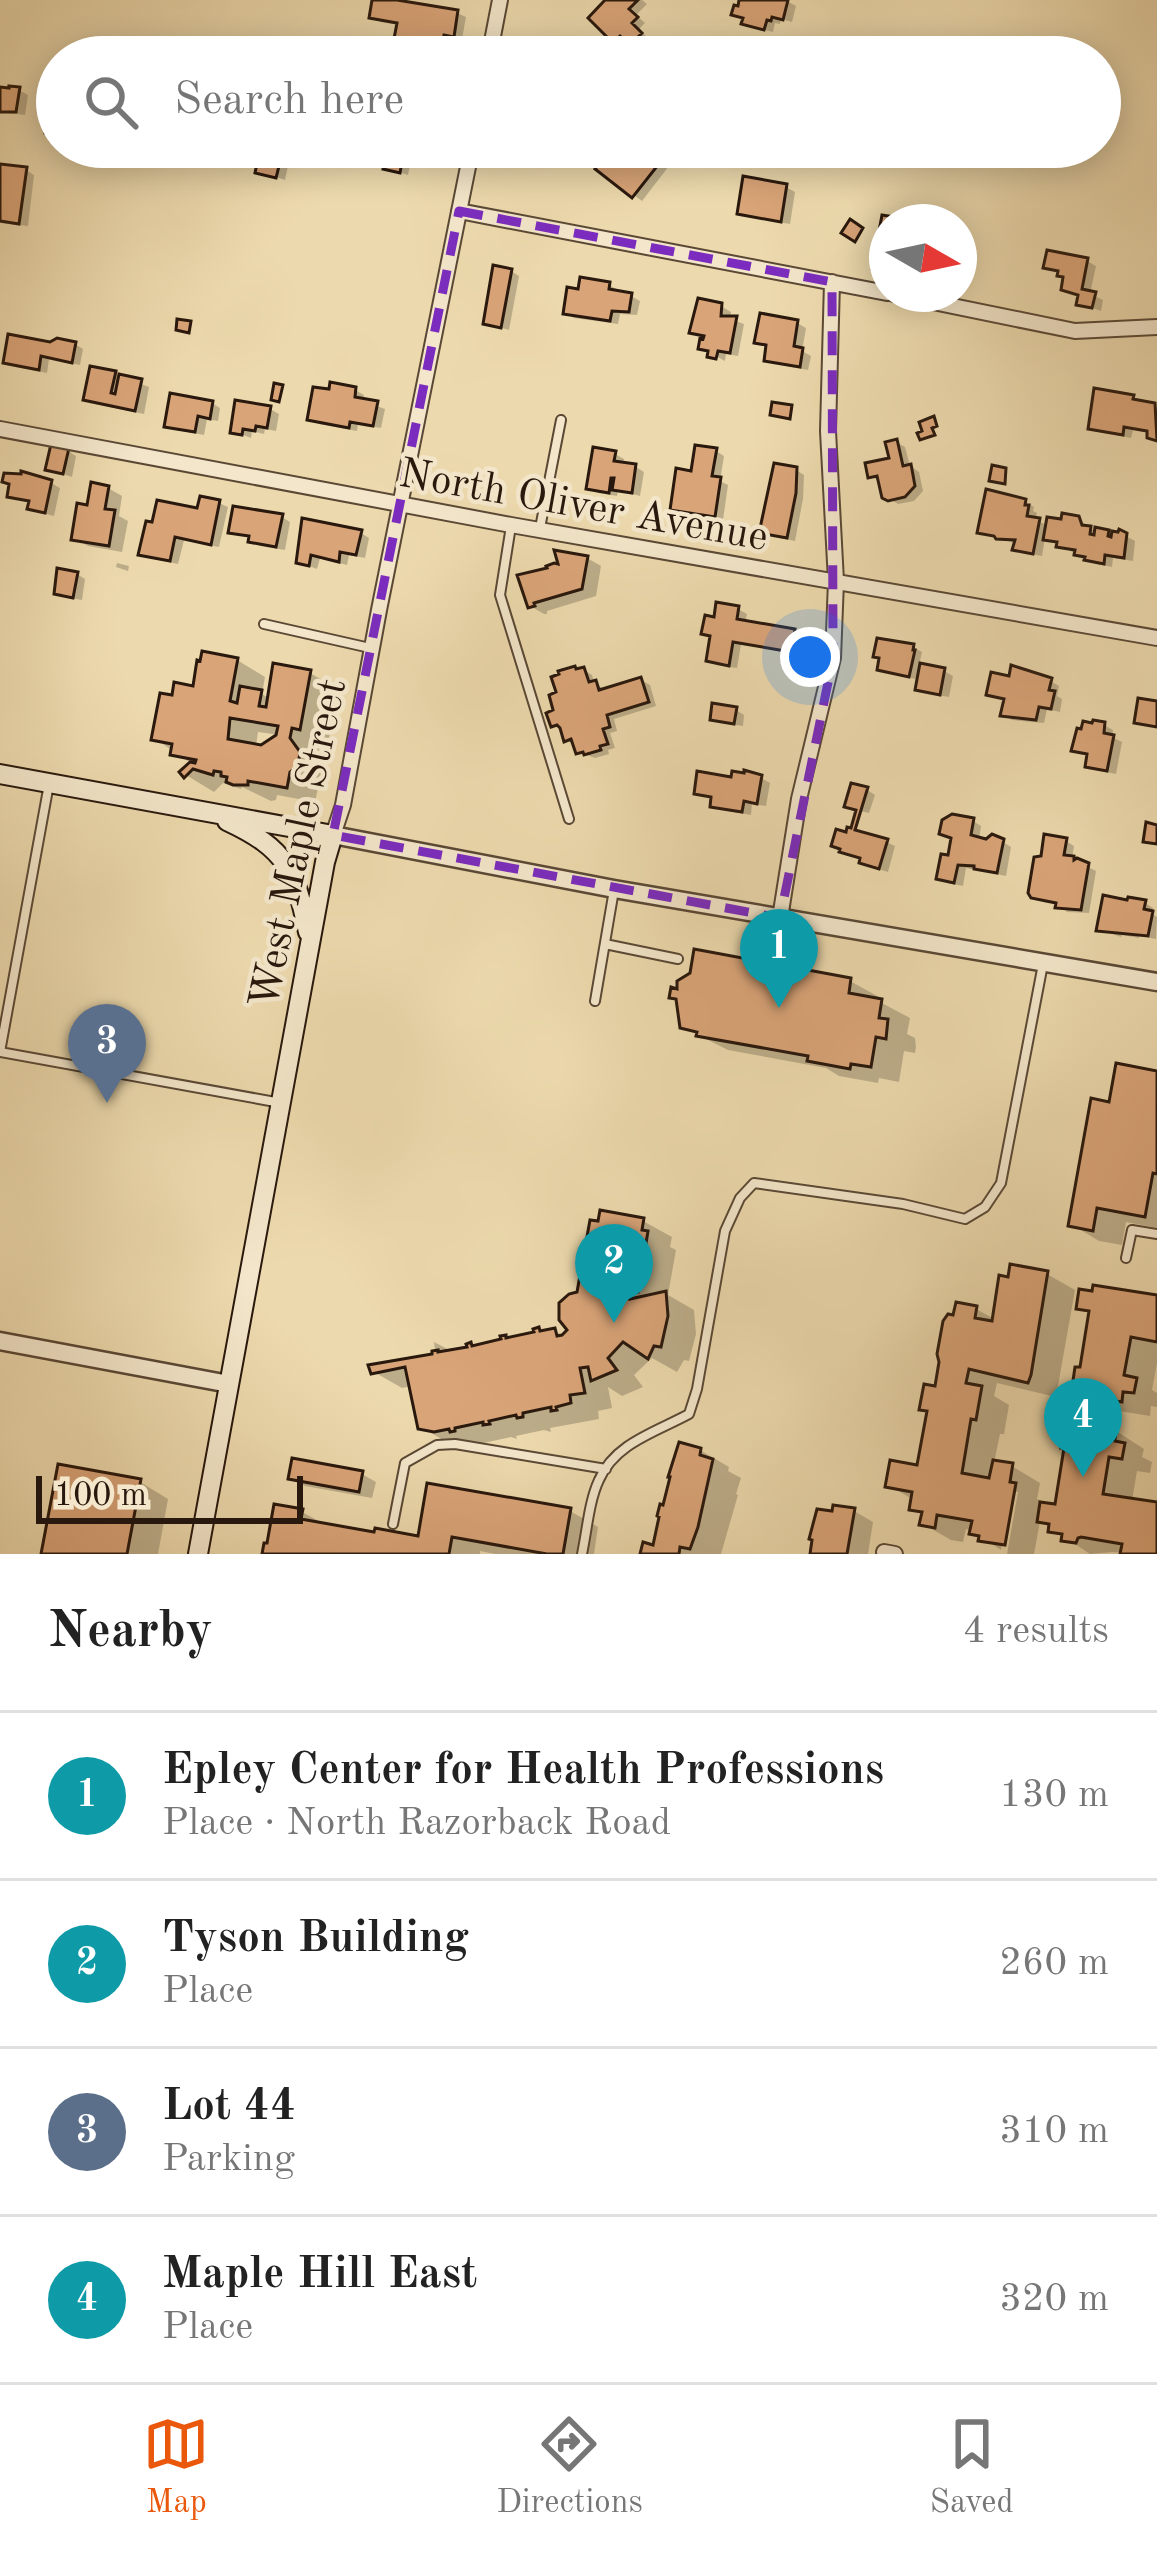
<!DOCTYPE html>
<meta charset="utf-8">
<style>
body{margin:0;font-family:"Old Standard TT",serif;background:#f6f6f6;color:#222}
.compass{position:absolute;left:869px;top:204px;width:108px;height:108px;border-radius:50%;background:#fff;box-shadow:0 6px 30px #0003;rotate:99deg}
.scale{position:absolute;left:36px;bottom:30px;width:267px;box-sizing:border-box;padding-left:12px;border:6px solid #29180d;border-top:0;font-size:33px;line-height:42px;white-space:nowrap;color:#29180d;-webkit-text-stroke:9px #f3e6ca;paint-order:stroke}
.you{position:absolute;left:810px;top:657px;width:42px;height:42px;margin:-30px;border:9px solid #fff;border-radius:50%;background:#1a73e8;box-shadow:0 0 0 18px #1a73e833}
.badge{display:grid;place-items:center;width:78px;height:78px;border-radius:50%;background:#ea580c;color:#fff;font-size:39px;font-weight:700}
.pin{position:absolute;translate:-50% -99px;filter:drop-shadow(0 3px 6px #0008)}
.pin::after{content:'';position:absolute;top:63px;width:42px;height:36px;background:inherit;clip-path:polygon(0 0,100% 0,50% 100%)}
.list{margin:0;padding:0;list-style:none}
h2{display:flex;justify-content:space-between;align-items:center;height:156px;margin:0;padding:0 48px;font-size:51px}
h2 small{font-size:39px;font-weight:400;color:#767676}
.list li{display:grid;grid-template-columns:78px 1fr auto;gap:36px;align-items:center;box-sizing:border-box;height:168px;padding:0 48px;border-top:3px solid #e0e0e0}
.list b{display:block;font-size:45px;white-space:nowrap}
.list p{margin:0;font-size:39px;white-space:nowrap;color:#767676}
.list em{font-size:39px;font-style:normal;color:#767676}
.icon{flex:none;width:66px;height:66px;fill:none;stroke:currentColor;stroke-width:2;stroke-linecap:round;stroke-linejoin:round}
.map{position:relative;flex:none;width:1157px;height:1554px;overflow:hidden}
.search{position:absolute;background:#fff;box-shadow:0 6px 30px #0003;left:36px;right:36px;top:36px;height:132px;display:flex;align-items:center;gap:30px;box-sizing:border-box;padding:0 42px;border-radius:66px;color:#767676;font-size:45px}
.sheet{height:828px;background:#fff}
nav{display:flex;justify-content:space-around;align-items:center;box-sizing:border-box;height:168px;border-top:3px solid #e0e0e0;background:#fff;font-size:33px;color:#767676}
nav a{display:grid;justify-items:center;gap:6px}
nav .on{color:#ea580c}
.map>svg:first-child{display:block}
</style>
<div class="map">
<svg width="1157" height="1554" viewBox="0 0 1157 1554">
<rect width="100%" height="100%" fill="#ecd9ad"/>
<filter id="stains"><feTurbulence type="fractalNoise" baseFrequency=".00167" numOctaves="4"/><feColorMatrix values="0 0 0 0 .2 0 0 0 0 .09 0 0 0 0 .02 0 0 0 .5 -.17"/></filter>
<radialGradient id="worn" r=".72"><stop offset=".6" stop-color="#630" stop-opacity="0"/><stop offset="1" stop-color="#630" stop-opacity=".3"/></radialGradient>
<!-- shadow -->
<path fill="#0003" fill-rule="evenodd" d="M375,0L457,13L466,17L462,39L453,38L452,44L445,43L442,57H401L399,25L381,22L372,17Z
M610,0H642L647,4L636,15L645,23L639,29L649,39L640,48L629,40L624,45L615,40Z
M742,0H785L796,6L792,22L781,19L780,24L775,23L773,32L753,27L735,14Z
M0,90H19L28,95L25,115L0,112Z
M366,147H424L418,153L413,152L408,175L386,168L384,151Z
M617,147H659L653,154L669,166L642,201L599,169L617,161L623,154Z
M280,156L289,161L285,180L258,171Z
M0,167L26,170L34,175L28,226L0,223Z
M786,187L795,192L790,224L749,217L740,212Z
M1087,261L1096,266L1090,294L1103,300L1101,311L1079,303L1081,296L1066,278L1047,267Z
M511,271L519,276L509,330L486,323Z
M609,285L618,290L617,294L631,296L640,301L637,315L620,314L618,324L574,318L566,313Z
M721,306L731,312L730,319L744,324L738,356L726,354L725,361L701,348L703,338L692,332Z
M797,323L806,328L802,351L811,356L808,370L775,364L767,359L766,346L758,341Z
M75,344L83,349L80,365L49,359L47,373L15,367L6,362L51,345Z
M114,374L149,387L144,414L95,404L86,399Z
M355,390L364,395L363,401L385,409L381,428L358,424L357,431L319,424L310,419Z
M1133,398L1157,407V441L1150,436V433L1133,430L1131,438L1100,432L1091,427Z
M212,403L220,408L218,421L207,419L204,435L176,430L168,425Z
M270,409L279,414L276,431L265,429L264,434L252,431L251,438L233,431Z
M896,442L905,447L910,466L919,472L923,491L914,501L898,504L885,496L881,482L871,476L892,460Z
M68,451L76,456L72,477L49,469Z
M716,451L724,456L720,481L728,485L723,520L682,513L673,508L694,474Z
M615,454L624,459L623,465L636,467L644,472L640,496L618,490L617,496L598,493L589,488Z
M796,470L804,475L803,499L795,541L771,536L762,531Z
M51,483L60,488L54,516L39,512L30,508L31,503L10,495Z
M108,488L122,496L119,516L128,521L122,552L88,546L74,538Z
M1025,502L1034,507L1033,511L1037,513L1035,520L1049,526L1078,519L1097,533L1126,536L1135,541L1133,561L1113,558L1112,567L1096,564L1045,538L1042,556L1024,553L1016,548L1017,544L980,531Z
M219,503L228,507L219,547L184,540L178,564L150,558L142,553L200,512Z
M282,517L290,522L285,550L260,546L251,541L252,538L231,531Z
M305,522L361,533L369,538L365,558L349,555L347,565L320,558L317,569L299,562Z
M587,558L601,566L596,596L547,611V614H544L530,606L521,577Z
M117,563L129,566L128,571L116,567Z
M77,574L85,579L82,600L65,597L57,592Z
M738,609L747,614L745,623L794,632L802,637L799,655L741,644L737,668L717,665L709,660L716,620Z
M913,647L922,652L919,666L944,671L953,676L949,697L926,693L918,688L920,680L889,673L880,668L882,659Z
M237,660L265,677L262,694L270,699L310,673L338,689L328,744L320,742L318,756L328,770L326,782L318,788L315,802L277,795L276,800L271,801L242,787L241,789L223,783L214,792L186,775L192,764L154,738L174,699L195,689ZM258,732L280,735L262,747L256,746Z
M584,670L592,675L594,682L606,691L641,680L650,685L656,706L614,719L617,731L610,733L615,748L608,750L609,754L595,758L579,752L575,745L566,740L564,731L553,725Z
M1050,681L1059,686L1057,696L1062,699L1060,712L1047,709L1044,723L1012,720L1004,715L1007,700L990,694Z
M736,710L744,715L743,726L722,723L713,718Z
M1104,725L1113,730L1112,737L1122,742L1116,774L1097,770L1088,765L1090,756L1074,750Z
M761,778L770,783L766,806L752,804L751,815L722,810L713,805L714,798L697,792L734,780Z
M867,790L875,795L869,813L856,810Z
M973,821L981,826L979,840L1003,842L1011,847L1006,876L966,868L963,886L947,883L939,878Z
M1066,841L1074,846L1072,859L1096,871L1089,913L1067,912L1059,904L1043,902L1034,896Z
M886,842L895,846L888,872L871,867L862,862L863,859L843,851Z
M1145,903L1153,908L1152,914L1157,917L1156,939L1139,936V938L1122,935L1121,937L1099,929Z
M850,981L879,997L878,1001L910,1018L907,1034L915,1038L916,1047L915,1053L904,1051L899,1082L879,1078L878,1083L839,1076L826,1068L728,1050L682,1027Z
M1157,1074V1228L1126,1222L1122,1245L1099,1241L1071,1224L1111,1105Z
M643,1221L672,1237L670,1247L676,1250L668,1295L694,1310L696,1334L689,1361L684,1360L677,1372L652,1358L634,1375L643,1387L622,1396L608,1387L612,1408L598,1411L599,1419L550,1428L551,1432L544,1430L516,1436L517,1439L511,1437L465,1447L450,1444L421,1427L412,1386L402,1388L374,1372L436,1357L434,1342L453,1352L555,1331L565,1337L580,1294Z
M1047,1274L1075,1290L1056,1397L997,1383L994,1396L1009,1405L1004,1434H1000L994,1463L1012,1466L1040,1483L1037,1499L1044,1502L1043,1505L1058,1508L1077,1416L1092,1314L1079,1307L1157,1298V1363L1152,1390L1157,1393V1407L1151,1406L1150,1416L1107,1409L1104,1423L1144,1449L1142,1457L1152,1462L1150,1473L1137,1471L1132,1501L1157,1505V1554L1112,1552L1090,1554L1040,1521L1034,1554H1007L1018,1492H1012L1001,1550L973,1531L966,1529L963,1542L951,1540L923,1524L924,1515L912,1509L914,1500L888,1485L919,1468L938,1389L976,1309L996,1320Z
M700,1450L729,1467L728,1471L741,1478L736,1494L738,1495L721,1554H643L655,1549Z
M362,1474L376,1482L372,1498L305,1486L291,1478Z
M140,1482L168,1499L158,1554H44Z
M835,1508L854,1511L873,1522L868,1554H813Z
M570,1511L598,1527L594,1554H495L480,1551V1554H266L302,1512L330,1527L420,1539Z"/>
<!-- building -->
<path fill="#d9a478" stroke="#29180d" stroke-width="3" fill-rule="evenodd" d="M372,0H397L458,10L454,37L444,35L443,41L436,40L433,57H398L400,46L393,44L397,23L369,18Z
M605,0H638L629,9L638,17L632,23L642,33L630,45L620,36L613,43L588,18Z
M739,0H788L783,20L772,17L771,21L767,20L764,30L741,24L743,18L731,15L734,5L738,6Z
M748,43L766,48L763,57L745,55Z
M9,86L20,87L16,112H0V87L9,88Z
M48,115H57V135L45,133Z
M368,147H410L409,151L404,150L400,173L383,169L385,158L380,157L381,150Z
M613,147H647L662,160L632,198L595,169L608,152L616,158L619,154Z
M260,149L282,154L276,178L255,173Z
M0,164L27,167L19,224L0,221Z
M743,176L787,184L781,222L737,214Z
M882,215L901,218L900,222H887V272L872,269Z
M850,219L863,228L855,242L841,233Z
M1047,250L1088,258L1082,289L1096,292L1092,308L1076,305L1078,295L1061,290L1063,277L1057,276L1058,271L1043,268Z
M493,265L512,269L501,328L483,324Z
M580,277L610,282L609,289L632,293L629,312L612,311L610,321L563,314L567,287L578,289Z
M698,298L722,303L721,316H737L730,353L718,351L716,359L707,357L708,351L698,349L700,338L703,339L704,336L689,333Z
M760,313L798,320L794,346L803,348L800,367L764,361L766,345L754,343Z
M177,319L191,321L189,333L176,330Z
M8,334L50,342L57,338L76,342L72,363L41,356L39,370L3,363Z
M90,366L116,371L111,393L115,394L119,374L142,379L135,411L83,400Z
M330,382L356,387L355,397L378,401L373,426L350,422L349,428L307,420L313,387L329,389Z
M274,383L283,385L279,402L271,400Z
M1094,388L1134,395L1133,399L1155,403L1157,441L1147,438V431L1124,427L1123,435L1088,429Z
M170,393L213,401L210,419L198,416L195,432L164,427Z
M235,400L271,406L267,428L256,426L255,431L243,429L242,435L230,433Z
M772,402L792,405L790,419L770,415Z
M934,416L937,426L932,428L935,435L920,440L917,433L922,431L919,422Z
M897,439L903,466L911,464L915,486L905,497L888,501L882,498L877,476L868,478L865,463L889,458L885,442Z
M51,444L69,448L63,474L45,470Z
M695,445L717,448L712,476L721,477L715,517L670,510L676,468L691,471Z
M593,447L616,451L614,461L636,464L632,493L612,490L614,478H611L609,493L586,489Z
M774,463L797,467L796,493L787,538L759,533Z
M992,465L1006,468L1005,484L989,481Z
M21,471L52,480L45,513L27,509L29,501L7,497L9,484L2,482L4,473L21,474Z
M91,482L109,486L105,509L115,510L109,546L71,540L77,503L87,505Z
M986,489L1026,499L1025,505H1029L1027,516L1040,518L1033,554L1012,550L1015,540L996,539L994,536L977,533Z
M200,496L220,500L211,545L175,537L170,561L138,555L146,521L152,522L157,500L197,508Z
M233,506L283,514L276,547L248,542L249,536L228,533Z
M1062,513L1079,516L1082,525L1091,526L1090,534L1094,535L1095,527L1109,530L1108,536L1111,537L1112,531L1118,532L1119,529L1127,533L1124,558L1105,555L1104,564L1084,560L1085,557L1074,555L1075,550L1056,547L1057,542L1043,540L1047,517L1061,519Z
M302,518L362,530L356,555L340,552L339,562L311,555L309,566L296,563Z
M554,550L588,556L582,589L534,603L535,606L528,608L517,575L547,568L546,566L554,563L558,564Z
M57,568L78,572L73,598L54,594Z
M716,602L739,606L737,619L795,629L791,652L733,642L729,666L706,661L710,636L701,634L705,615L714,617Z
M877,638L914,644L913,650H915L909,677L877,670L879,658L873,657Z
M202,651L238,658L230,701L237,703L240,686L262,690L259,706L266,707L273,663L311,670L300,730L292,728L290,738L300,752L298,766L290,772L287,788L248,781V785H233L226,782L227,777L221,776V772L214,771L213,775L193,769L184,778L179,772L190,762L195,763L196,760L170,755L172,744L151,740L160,693L172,695L174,682L193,686L197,660L200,661ZM230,718L278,726L276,735L261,745L228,739Z
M920,663L945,668L940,695L915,690Z
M1011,665L1052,678L1049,690L1055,691L1051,709L1039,707L1036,720L1000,716L1004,699L986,695L991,672L1009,676Z
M575,666L576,669L584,667L589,682L596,680L599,690L641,677L649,702L607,715L610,727L603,729L608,744L600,746L601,750L584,755L583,752L576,754L571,739L564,742L560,728L557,725L551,727L546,713L553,710L549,695L556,692L551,677L559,674L558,671Z
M1138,698L1157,701V727L1134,723Z
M712,703L737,707L734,724L710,720Z
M1093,720L1105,722L1104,733L1114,735L1107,771L1085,767L1087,754L1071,751L1077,728L1081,729L1083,721L1092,723Z
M744,770L762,775L757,804L744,801L742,812L710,807L711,797L694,794L697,771L731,777L732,771L744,773Z
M851,783L868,787L855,830L888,839L879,869L859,863L860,858L839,852L840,849L831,846L836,829L846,832L847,827L851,828L856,810L844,807Z
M952,814L974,818L971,835L986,839L992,834L1004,839L997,873L974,869V866L958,865L954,883L936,879L941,854L948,855L951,838L939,834L942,820Z
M1146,822L1157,825V844L1143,842Z
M1044,834L1067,838L1064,855L1074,856V860L1077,858L1089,863L1081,910L1055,908L1056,903L1031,898L1028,893L1034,857L1041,856Z
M1103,895L1127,900L1128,897L1146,900L1144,909L1153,911L1148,936L1096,931Z
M694,949L851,978L849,993L882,999L879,1018L888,1019L886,1039L876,1037L871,1067L851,1064L850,1069L807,1061L808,1056L696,1036L697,1032L680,1028L676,999L669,998L671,987L677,989V981L690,973Z
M1116,1063L1157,1071V1174L1153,1173L1145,1217L1097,1208L1093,1231L1068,1226L1091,1098L1109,1102Z
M600,1210L644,1218L642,1230L648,1231L638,1292L631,1291L630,1299L666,1291L668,1316L661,1347L654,1346L648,1359L623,1342L608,1358L617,1370L591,1381L588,1367L580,1368L585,1393L570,1395L571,1403L556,1407L557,1410L551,1411V1407L523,1413V1417L517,1418L516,1415L489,1421L490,1424L483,1425V1422L455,1428V1431L450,1432L449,1429L434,1432L418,1429L405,1367L371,1374L368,1365L432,1354V1351L438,1350V1352L467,1347L466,1344L471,1342L472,1346L501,1339L500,1336L506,1335V1338L534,1332L533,1329L539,1327L540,1331L555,1328L557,1336L562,1335L567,1330L559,1320V1303L569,1294L577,1292L590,1220L598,1221Z
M1010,1264L1048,1271L1031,1375L1028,1383L969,1369L966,1383L982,1386L976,1420L971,1419L962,1473L989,1478L993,1460L1013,1463L1010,1482L1016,1483L1005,1545L978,1541L979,1536L969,1534L972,1521L937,1515L935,1528L919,1525L922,1512L909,1510L912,1492L885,1487L890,1460L917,1465L927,1411L919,1410L924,1384L935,1386L939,1362L937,1354L943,1321L948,1314L953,1315L956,1302L977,1306L975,1318L992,1321L999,1275L1008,1277Z
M1093,1285L1157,1295V1342L1131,1337L1124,1375L1137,1378L1134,1393L1123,1392L1122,1402L1071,1394L1075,1367H1080L1089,1311L1076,1309L1079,1289L1092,1291Z
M1077,1395L1100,1398L1097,1416L1074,1412Z
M1072,1412L1098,1416L1096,1427L1116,1430L1115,1441L1125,1443L1122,1459L1109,1457L1103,1494L1157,1502V1554H1120L1122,1544L1081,1537L1078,1538L1076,1543L1061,1541L1062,1534L1048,1532L1049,1524L1037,1522L1040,1502L1055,1504L1064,1448H1061L1065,1421L1070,1422Z
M679,1442L701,1448L700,1455L713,1459L698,1527L690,1549L680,1547L679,1554H640L643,1542L653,1545L659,1517L657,1516L660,1504L663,1505L670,1477H668Z
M292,1458L363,1471L359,1492L288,1479Z
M58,1464L141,1479L127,1554H41Z
M427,1483L571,1508L563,1554H547L452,1537L449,1554H262L264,1543H267L274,1504L303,1509L301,1519L374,1532L375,1528L418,1536Z
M833,1505L855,1508L847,1554H810L812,1540L809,1539L817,1509L832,1511Z"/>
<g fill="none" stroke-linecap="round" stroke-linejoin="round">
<!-- service casing -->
<g stroke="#5a4835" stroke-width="12">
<path id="service" d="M511,526L500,595L569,819
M540,528L561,420
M264,624L370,648
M605,944L678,959
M595,1001L614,890
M0,1052L281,1103
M0,1052L49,784
M1126,1258L1132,1230L1157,1234
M393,1524L405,1463L437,1445L455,1444L606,1469
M582,1554C587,1531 589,1501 599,1480C615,1443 656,1432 689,1414L697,1389L725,1231L740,1198L754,1183L903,1204L965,1219L985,1207L1001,1183L1043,964"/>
</g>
<!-- minor casing -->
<g stroke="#5a4835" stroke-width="18">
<path id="minor" d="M489,57L500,0
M459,211L887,293
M894,294L1075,331L1157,327
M0,429L511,525L1157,638
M333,835L343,805L379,610L472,147
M780,918L799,799L833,658L836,581L828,431L832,282
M884,1552L895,1554"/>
</g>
<!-- tertiary casing -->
<g stroke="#5a4835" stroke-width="21">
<path id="tertiary" d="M333,835L614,889L1157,982
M0,1341L229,1384"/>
</g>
<!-- secondary casing -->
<g stroke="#29180d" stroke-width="22">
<path id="secondary" d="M0,774L333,835L325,862L198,1554
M227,821C287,849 295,870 308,932"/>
</g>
<!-- service -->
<use href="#service" stroke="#f3e6ca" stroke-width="8"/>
<!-- minor -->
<use href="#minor" stroke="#f3e6ca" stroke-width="14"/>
<!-- tertiary -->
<use href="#tertiary" stroke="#f3e6ca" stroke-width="16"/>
<!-- secondary -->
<use href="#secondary" stroke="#f3e6ca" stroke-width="18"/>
</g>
<!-- marked area -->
<path fill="none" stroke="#7b2cbf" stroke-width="9" stroke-dasharray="24 15" stroke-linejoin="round" d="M459,211L832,282L833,658L780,918L333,835Z"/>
<g text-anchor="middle" stroke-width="9" stroke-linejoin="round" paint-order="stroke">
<!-- street labels -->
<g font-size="42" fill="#29180d" stroke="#f3e6ca">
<text transform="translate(584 503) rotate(10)" y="15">North Oliver Avenue</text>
<text transform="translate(296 843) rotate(-78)" y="15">West Maple Street</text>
</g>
</g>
<rect width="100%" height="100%" filter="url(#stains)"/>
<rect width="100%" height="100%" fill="url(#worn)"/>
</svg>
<svg class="compass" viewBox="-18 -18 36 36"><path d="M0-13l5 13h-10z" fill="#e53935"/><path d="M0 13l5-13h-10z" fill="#767676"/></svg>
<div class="scale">100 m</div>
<div class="you"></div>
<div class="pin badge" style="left:779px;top:1008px;background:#0f9aa8">1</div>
<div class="pin badge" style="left:614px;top:1323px;background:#0f9aa8">2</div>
<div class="pin badge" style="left:107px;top:1103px;background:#5c6f8a">3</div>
<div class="pin badge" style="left:1083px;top:1477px;background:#0f9aa8">4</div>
<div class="search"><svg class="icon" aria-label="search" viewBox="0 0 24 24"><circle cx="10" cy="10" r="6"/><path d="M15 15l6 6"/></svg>Search here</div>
</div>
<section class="sheet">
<h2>Nearby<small>4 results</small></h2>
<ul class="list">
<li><span class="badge" style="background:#0f9aa8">1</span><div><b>Epley Center for Health Professions</b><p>Place · North Razorback Road</p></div><em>130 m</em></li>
<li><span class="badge" style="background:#0f9aa8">2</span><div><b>Tyson Building</b><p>Place</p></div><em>260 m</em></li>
<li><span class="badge" style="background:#5c6f8a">3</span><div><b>Lot 44</b><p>Parking</p></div><em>310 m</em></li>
<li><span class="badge" style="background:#0f9aa8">4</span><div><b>Maple Hill East</b><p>Place</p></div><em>320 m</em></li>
</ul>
</section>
<nav>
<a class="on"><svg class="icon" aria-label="map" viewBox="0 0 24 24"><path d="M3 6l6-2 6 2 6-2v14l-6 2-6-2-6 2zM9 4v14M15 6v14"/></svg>Map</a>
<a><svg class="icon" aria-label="directions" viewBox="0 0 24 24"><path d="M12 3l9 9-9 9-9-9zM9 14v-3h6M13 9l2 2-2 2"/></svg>Directions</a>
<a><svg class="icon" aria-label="saved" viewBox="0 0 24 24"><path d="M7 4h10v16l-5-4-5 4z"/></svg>Saved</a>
</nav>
